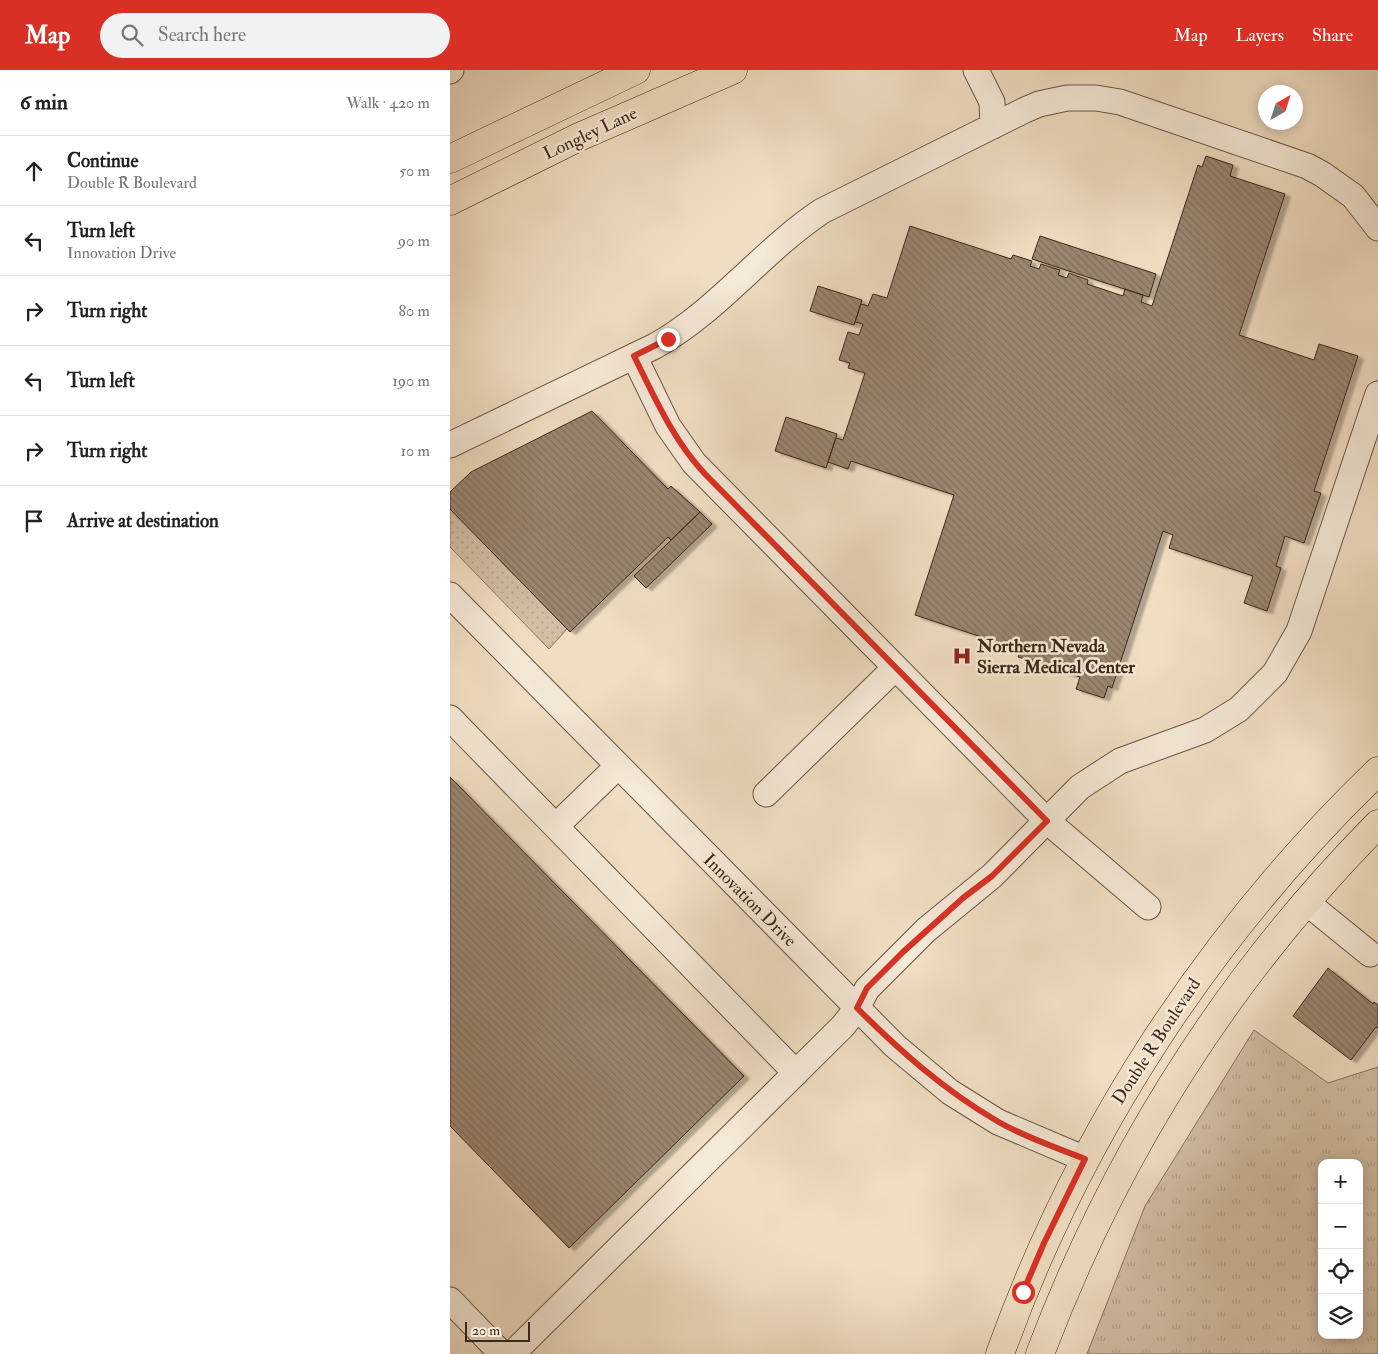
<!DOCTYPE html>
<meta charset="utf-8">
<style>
body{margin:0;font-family:"IM FELL Double Pica",serif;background:#f2f2f2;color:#222}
.controls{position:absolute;right:15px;bottom:15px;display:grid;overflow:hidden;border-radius:10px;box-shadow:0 2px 12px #0003}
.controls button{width:45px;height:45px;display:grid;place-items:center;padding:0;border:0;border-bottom:1px solid #e0e0e0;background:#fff;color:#222;font:25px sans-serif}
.compass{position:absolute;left:808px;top:15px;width:45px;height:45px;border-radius:50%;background:#fff;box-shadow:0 2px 12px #0003;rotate:39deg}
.scale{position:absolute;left:15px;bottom:12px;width:65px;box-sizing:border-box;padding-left:5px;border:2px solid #3e2819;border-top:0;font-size:14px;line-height:18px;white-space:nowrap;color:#3e2819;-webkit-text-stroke:4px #f5e9d7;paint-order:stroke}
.stop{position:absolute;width:15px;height:15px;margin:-11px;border:4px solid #d93025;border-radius:50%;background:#fff}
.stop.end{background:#d93025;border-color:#fff;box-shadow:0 1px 5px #0008}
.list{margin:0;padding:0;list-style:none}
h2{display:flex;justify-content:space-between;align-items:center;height:65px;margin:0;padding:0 20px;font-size:21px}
h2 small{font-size:16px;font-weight:400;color:#767676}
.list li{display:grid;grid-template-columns:32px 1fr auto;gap:15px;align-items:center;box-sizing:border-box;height:70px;padding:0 20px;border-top:1px solid #e0e0e0}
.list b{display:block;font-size:19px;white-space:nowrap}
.list p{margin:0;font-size:16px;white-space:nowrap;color:#767676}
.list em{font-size:16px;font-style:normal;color:#767676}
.icon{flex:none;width:28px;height:28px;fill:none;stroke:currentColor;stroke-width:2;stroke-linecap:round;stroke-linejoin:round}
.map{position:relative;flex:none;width:928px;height:1284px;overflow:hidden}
header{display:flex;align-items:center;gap:30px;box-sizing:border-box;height:70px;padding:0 25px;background:#d93025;color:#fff}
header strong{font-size:24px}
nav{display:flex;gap:28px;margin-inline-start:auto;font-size:18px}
.search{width:350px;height:45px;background:#f2f2f2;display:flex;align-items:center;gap:12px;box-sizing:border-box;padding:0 18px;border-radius:28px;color:#767676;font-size:19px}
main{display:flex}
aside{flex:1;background:#fff}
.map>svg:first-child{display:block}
</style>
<header>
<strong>Map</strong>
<div class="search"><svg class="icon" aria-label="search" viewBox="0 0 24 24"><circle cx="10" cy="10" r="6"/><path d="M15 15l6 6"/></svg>Search here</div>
<nav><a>Map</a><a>Layers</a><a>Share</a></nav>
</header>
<main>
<aside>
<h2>6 min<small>Walk · 420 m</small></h2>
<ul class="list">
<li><svg class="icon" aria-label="ahead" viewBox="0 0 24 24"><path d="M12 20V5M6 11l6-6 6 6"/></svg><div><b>Continue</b><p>Double R Boulevard</p></div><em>50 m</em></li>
<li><svg class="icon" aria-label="left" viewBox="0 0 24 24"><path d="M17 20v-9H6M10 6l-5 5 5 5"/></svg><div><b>Turn left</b><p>Innovation Drive</p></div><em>90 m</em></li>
<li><svg class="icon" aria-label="right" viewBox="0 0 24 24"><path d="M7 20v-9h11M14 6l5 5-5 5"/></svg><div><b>Turn right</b></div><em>80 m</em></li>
<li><svg class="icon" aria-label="left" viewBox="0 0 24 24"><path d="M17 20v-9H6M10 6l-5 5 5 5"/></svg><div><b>Turn left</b></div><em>190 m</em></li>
<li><svg class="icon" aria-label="right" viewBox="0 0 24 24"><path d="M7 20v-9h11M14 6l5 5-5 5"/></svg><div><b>Turn right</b></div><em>10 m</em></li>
<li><svg class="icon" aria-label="arrive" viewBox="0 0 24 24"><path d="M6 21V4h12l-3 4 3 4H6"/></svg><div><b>Arrive at destination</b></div></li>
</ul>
</aside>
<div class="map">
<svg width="928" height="1284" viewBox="0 0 928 1284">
<defs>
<pattern id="grass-tufts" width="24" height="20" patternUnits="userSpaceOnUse" patternTransform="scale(1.25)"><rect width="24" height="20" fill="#d2bea5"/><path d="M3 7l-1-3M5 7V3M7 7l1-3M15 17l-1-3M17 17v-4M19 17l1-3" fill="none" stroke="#b5a38d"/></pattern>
<pattern id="garden-dots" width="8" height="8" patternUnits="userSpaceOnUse" patternTransform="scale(1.25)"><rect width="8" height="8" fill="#d2bea5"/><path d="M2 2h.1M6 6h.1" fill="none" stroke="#b5a38d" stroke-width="1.8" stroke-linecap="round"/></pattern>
<pattern id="building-back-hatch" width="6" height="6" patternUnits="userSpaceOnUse" patternTransform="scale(1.25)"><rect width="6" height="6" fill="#9b8671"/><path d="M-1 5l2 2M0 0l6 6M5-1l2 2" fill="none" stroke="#806e5c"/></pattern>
<filter id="shadow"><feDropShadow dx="5.5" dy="3" stdDeviation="1" flood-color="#0004"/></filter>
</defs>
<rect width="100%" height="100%" fill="#f0ddc2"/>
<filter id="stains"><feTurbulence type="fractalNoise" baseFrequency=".004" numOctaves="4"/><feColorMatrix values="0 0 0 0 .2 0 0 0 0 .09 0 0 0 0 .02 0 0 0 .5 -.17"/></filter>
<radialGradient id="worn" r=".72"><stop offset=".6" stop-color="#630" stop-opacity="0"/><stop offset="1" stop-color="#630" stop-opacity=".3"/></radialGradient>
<!-- grass -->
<path fill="url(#grass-tufts)" stroke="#88735f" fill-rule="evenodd" d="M804,960L878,1013L928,997V1284H637L695,1136ZM872,1093H909V1265H872Z"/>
<!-- garden -->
<path fill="url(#garden-dots)" stroke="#88735f" d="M0,439L117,559L99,579L0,477Z"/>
<!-- building -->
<path fill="url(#building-back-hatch)" stroke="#3e2819" filter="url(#shadow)" d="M756,86L783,95L780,106L835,124L789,265L864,290L869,274L908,286L864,421L871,423L854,473L835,466L826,496L831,498L817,541L794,533L803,506L719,478L723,465L713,461L662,618L658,616L654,628L626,619L630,607L568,587L571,580L465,545L504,425L401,391L398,399L378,392L386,368L393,370L415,303L398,298L400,293L389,290L398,262L409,265L413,254L405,252L411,234L418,236L423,224L437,228L460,156L561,189L563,185L582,191L580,196L589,199L591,194L610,200L608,205L617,208L619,203L638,210L637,214L673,226L675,219L693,225L691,232L702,236L748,95L752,97Z
M590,166L706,204L699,227L582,189Z
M368,216L412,230L404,255L360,241Z
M142,341L218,419L221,416L250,442L221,470L218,467L120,562L0,439V422L21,402Z
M336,347L387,364L376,398L325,381Z
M250,442L262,454L196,518L184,506Z
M0,707L294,1006L119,1178L0,1056Z
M878,898L923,934L924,932L928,935V958L926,957L901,990L843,946Z"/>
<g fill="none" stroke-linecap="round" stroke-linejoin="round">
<!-- minor casing -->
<g stroke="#6a5543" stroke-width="27">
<path id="minor" d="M526,0L542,32L543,56
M0,1L1,0
M184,286L218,356L244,393L597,751L698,837
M0,375L205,276C268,241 312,181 372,141L575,40L589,34L617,28H646L670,32L857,96L872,104L903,126L928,158
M0,525L445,976L500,1022L548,1052L635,1089
M0,648L346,1003
M316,724L445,598
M106,756L168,696
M856,832L920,884
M0,1230L52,1284
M62,1284L393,956L407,938L417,919L476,860L542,806L630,717L670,691L755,660L789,639L825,603L849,561L928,324"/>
</g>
<!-- major casing -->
<g stroke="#3e2819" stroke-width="29">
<path id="major" d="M0,89L186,0
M0,131L129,67L283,0
M550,1284C629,1063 759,864 928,701
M590,1284C665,1085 778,906 928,754"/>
</g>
<!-- minor -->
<use href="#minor" stroke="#f5e9d7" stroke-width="25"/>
<!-- major -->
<use href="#major" stroke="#f0ddc2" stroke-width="28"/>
</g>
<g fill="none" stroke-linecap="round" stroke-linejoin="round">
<!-- route -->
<path stroke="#d93025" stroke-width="6" d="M218,269L184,286C205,328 223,370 255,404L597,751L542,806L513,828L453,882L417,918L407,938C450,981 494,1020 547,1051C574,1067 605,1077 635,1089L594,1173L573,1222"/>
</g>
<!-- icons -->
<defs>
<g id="hospital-bare" transform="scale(1.5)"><path d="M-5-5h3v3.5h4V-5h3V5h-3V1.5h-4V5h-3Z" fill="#8f2418" stroke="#f5e9d7" stroke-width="2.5" paint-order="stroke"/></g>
</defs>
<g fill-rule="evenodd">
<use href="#hospital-bare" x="512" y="586"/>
</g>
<g text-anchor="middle" stroke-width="5" stroke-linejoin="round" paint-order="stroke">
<!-- street labels -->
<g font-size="18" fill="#3e2819" stroke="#f5e9d7">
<text transform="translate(140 63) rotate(-25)" y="6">Longley Lane</text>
<text transform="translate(300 830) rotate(45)" y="6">Innovation Drive</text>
<text transform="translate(706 971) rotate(-57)" y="6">Double R Boulevard</text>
</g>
<!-- poi labels -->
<g font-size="18" font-weight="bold" fill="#3e2819" stroke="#f5e9d7" text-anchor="start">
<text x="527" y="582">Northern Nevada<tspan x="527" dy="21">Sierra Medical Center</tspan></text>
</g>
</g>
<rect width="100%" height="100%" filter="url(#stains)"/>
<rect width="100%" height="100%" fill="url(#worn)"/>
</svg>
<div class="controls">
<button>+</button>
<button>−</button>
<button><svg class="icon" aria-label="locate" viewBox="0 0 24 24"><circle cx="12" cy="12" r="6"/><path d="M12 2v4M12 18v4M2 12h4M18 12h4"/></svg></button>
<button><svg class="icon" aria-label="layers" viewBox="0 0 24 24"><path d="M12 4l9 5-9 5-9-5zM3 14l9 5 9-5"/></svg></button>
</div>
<svg class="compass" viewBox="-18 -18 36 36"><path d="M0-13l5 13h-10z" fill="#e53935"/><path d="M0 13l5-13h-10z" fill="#767676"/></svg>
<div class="scale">20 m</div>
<div class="stop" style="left:573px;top:1222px"></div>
<div class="stop end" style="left:218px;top:269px"></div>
</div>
</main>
